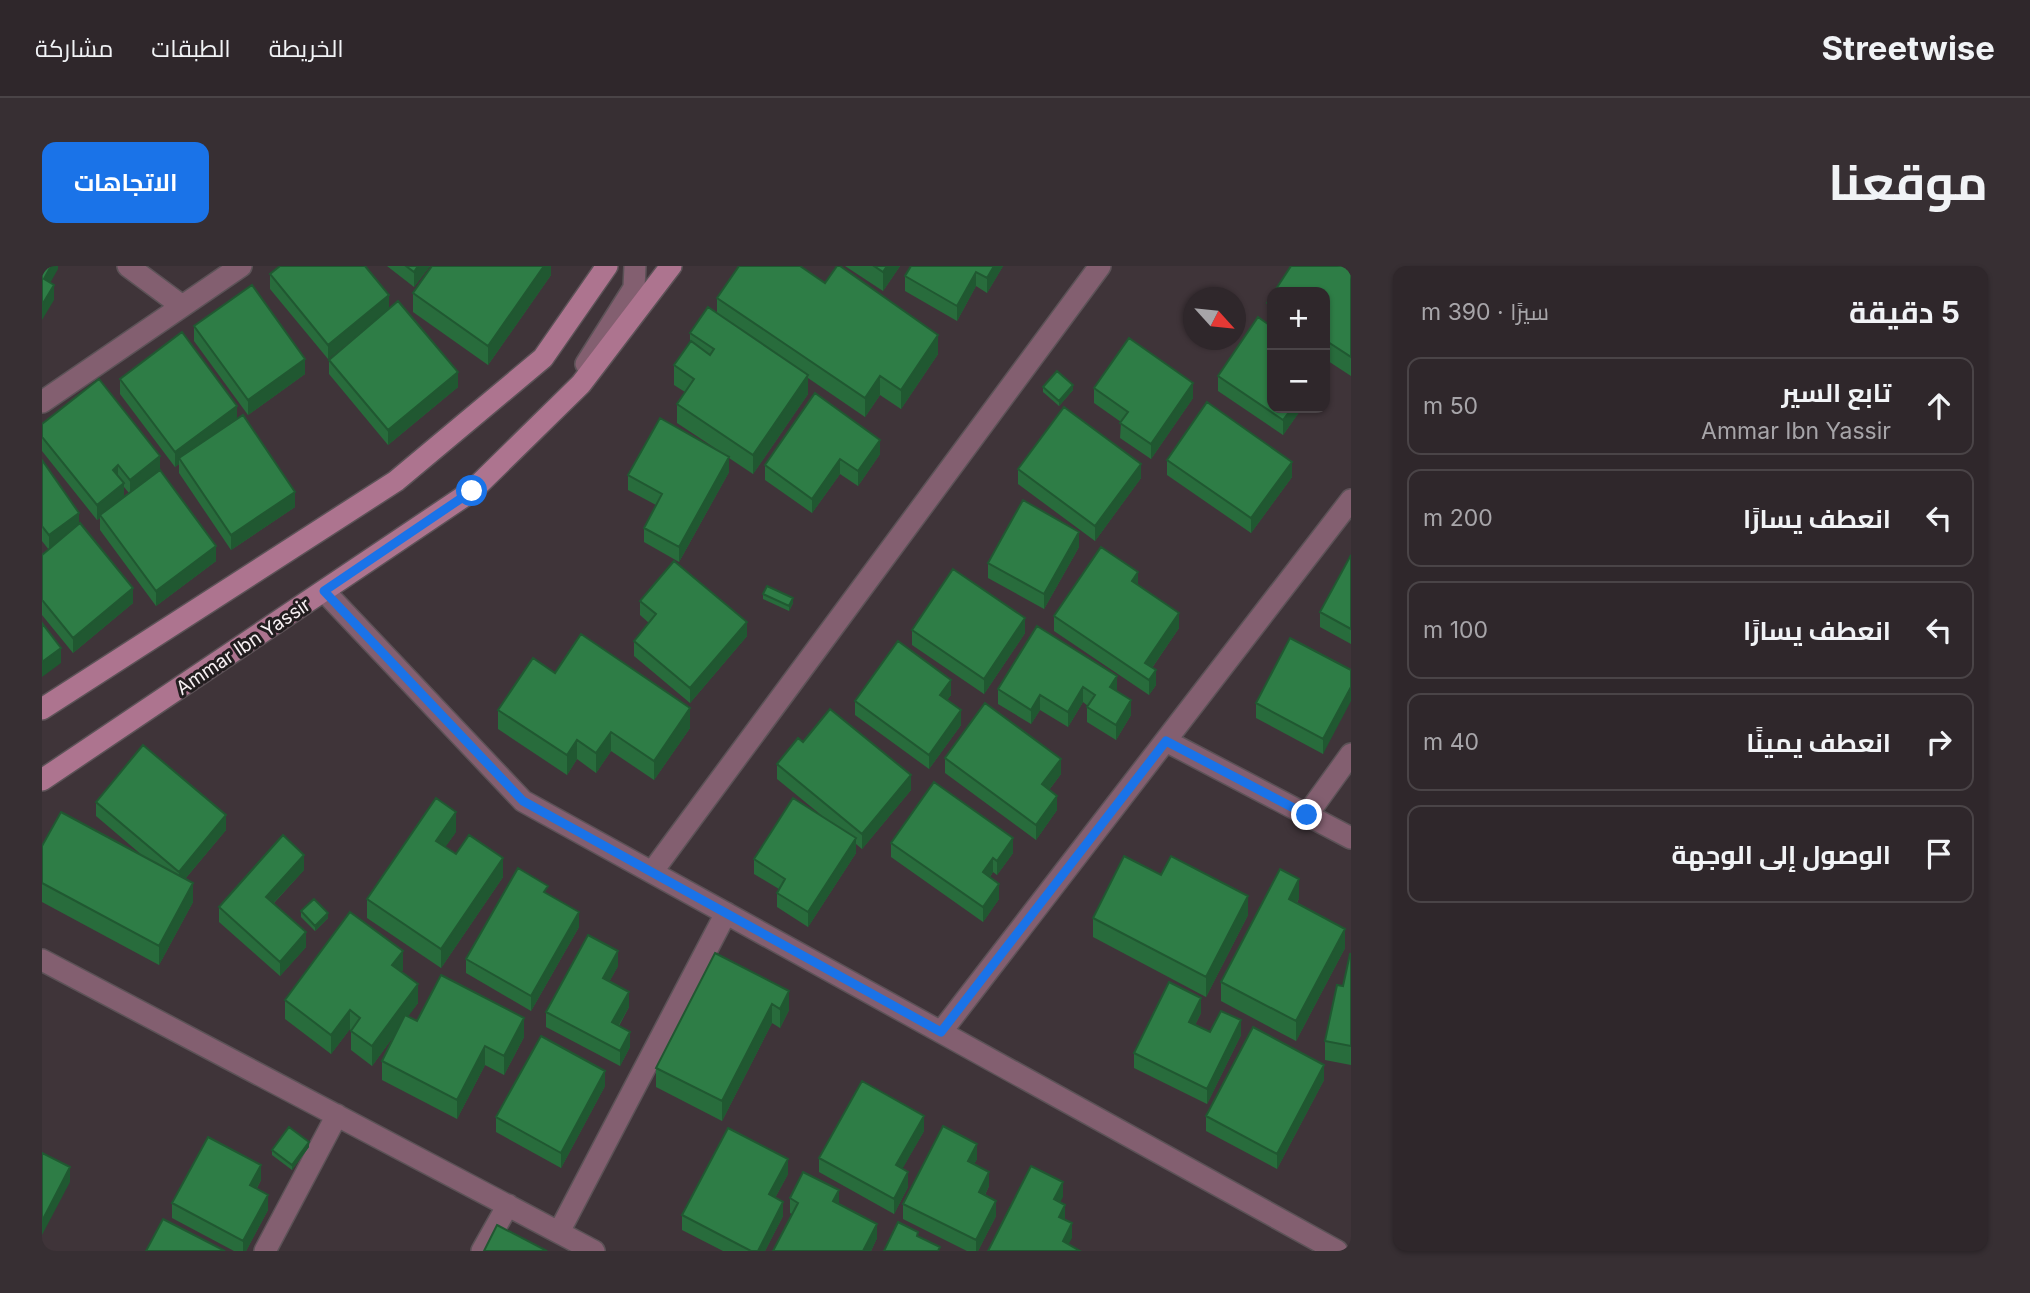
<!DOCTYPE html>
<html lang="ar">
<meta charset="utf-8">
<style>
body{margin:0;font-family:Inter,Cairo,sans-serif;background:#372f33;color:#f1f3f6;direction:rtl}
.controls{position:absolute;right:21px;top:21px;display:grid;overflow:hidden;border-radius:14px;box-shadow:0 2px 5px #0004}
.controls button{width:63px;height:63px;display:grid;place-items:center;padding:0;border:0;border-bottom:2px solid #4a4447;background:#2f272b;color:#f1f3f6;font:35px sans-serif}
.compass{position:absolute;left:1141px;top:21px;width:63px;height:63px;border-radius:50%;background:#2f272b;box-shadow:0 2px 5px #0004;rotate:117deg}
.stop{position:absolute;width:21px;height:21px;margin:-16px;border:5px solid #1a73e8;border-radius:50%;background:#fff}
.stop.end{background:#1a73e8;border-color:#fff;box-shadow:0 2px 7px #0008}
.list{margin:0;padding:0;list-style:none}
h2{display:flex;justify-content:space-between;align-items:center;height:91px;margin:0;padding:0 28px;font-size:30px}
h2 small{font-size:23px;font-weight:400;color:#a7a5a9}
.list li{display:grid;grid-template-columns:46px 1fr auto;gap:21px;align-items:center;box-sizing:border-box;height:98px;margin:0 14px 14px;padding:0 14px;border:2px solid #4a4447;border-radius:14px}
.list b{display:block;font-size:26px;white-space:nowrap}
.list p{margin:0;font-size:23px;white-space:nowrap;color:#a7a5a9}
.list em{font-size:23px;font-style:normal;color:#a7a5a9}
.icon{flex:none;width:38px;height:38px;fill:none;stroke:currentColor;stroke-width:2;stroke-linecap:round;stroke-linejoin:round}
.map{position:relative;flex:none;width:1309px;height:985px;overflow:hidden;direction:ltr;border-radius:14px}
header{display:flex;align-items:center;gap:42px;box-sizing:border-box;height:98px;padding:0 35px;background:#2f272b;border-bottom:2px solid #4a4447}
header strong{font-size:33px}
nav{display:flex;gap:38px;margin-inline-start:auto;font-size:24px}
.intro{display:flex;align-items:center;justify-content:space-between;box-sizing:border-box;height:168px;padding:0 42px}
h1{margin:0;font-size:49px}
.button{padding:18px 32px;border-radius:14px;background:#1a73e8;color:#fff;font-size:24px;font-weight:700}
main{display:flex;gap:42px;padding:0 42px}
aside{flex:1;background:#2f272b;border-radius:14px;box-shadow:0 2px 5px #0004}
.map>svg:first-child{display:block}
</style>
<header>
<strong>Streetwise</strong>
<nav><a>الخريطة</a><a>الطبقات</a><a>مشاركة</a></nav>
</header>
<div class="intro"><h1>موقعنا</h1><a class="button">الاتجاهات</a></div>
<main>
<aside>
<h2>5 دقيقة<small>سيرًا · 390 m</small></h2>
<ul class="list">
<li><svg class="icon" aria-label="ahead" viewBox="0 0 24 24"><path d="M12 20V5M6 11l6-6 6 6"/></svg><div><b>تابع السير</b><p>Ammar Ibn Yassir</p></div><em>50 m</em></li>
<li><svg class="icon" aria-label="left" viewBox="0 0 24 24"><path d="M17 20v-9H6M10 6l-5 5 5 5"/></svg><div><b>انعطف يسارًا</b></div><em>200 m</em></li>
<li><svg class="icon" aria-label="left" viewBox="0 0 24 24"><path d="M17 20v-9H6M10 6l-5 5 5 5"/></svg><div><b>انعطف يسارًا</b></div><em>100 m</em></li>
<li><svg class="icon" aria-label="right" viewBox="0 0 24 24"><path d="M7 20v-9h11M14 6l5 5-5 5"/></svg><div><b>انعطف يمينًا</b></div><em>40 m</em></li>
<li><svg class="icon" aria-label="arrive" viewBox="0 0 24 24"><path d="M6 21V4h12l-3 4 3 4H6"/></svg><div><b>الوصول إلى الوجهة</b></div></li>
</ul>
</aside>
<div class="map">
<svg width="1309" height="985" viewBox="0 0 1309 985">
<rect width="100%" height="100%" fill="#3f3439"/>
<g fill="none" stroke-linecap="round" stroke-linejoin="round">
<!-- street casing -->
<g stroke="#5c5257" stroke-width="24">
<path id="street" d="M86,0L140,40
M544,98L592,22L593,0
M0,136L199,0
M282,325L481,535L1295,985
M1124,475L1309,572
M1265,549L1309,488
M610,606L1058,0
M0,694L552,985
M899,766L1309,234
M517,966L684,647
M223,985L295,849
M440,985L466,939"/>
</g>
<!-- secondary casing -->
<g stroke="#5c5257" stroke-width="24">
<path id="secondary" d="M0,443L354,215L501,92L565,0
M0,514L430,225L539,118L629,0"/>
</g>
<!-- street -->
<use href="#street" stroke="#835f70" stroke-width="21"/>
<!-- secondary -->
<use href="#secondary" stroke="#ad748f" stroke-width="21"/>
</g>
<!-- wall -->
<path fill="#286c3c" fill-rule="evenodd" d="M345,0H388L372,21Z
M509,0V9L446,99L371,46V27Z
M803,0H858L841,25Z
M869,0H961L945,27L934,20L915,55L863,25V10Z
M1309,0V110L1283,93V26Z
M228,8L347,43L286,93L228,23Z
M783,17L896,88L859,143L838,129L823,151L766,112V128L711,208L687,192V206L637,296L602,276V262L614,239L586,224V209L685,190L635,157V138L643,126L632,119V99L648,76V67L675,47V32Z
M1230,29V59L1225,56V37Z
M152,60L263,108L206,149L152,75Z
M287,94L416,121L346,179L287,108Z
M1176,110L1260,142L1241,169L1176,125Z
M78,113L195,153L253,241L189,284L137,207V198L133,201L78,128Z
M1001,121L1031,124L1017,140L1001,126Z
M1052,122L1151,132L1109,193L1078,172L1079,156L1052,137Z
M0,158L118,205L174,295L114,340L58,264V252L55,254L0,185ZM82,221L87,227L82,231Z
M838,188L816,220L798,208L770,247L723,214V199Z
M0,194L37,258L91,337L31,387L0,349V289L7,284L0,275Z
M1125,194L1250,211L1209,267L1125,209Z
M976,203L1099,212L1053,275L976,218Z
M1037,281L1002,343L946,312V297Z
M1309,289V378L1278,361V346Z
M1096,319L1137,362L1110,402L1114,419L1107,429L1012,365V350Z
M721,328L751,337L747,345L721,333Z
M598,335L705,370L648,437L592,390V375L607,357L598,349Z
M995,360L1074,425L1089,449L1074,474L1045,456V441L1046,440L1041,436L1026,461L998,444L989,458L956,438V423Z
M870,364L983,367L942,428L870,379Z
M1309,404L1281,488L1214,452V437Z
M513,407L648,462L612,514L569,485L554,507L535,493L525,509L456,463V444Z
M909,429L905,434L919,459L887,503L813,449V435Z
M761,476L869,524L820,583L814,578V587L766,661L735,641V627L737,623L712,608V593L784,553L735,513V498Z
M903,492L1019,508L1007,524L1015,544L994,574L903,507Z
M54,536L184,564L143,613L151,636L117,699L0,636V580L101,590L54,550Z
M414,566L403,581L414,588L461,611L399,702L325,652V633Z
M849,577L971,587L955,609L951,606L948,611L957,633L941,656L849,591Z
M262,604L232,637L264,681L238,710L177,656V641Z
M1119,609L1206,649L1164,731L1051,671V652Z
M1257,632L1255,637L1303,682L1254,775L1179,735V716Z
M259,645L286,652L273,665L259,651Z
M537,661L489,745L424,707V693Z
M673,687L747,744L738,762L730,757L680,855L614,821V802Z
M1309,688V799L1283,794V775L1301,720Z
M576,700L567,716L587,741L577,760L588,781L578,800L504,761V746Z
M361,704L359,706L376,737L366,750L375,755L482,771L462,809L443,799L415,853L340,814V795L354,767L330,800L309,784V765L308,763L289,788L243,753V734Z
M1159,747L1153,759L1168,766L1199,769L1165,838L1092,802V787Z
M1282,814L1235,903L1164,865V850Z
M563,820L519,902L454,866V851Z
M882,865L860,903L866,921L852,948L777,906V892Z
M267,881L250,904L230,889V884Z
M935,893L932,898L947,920L943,929L954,950L936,985H925L861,953V938Z
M746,908L733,932L741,950L723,985H681L640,964V949Z
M219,914L215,922L226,944L204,985H192L130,952V937Z
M748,932L797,938L835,972L829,985H731L750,948L748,947Z"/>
<!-- shaded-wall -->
<path fill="#205831" d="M9,0H16V3L2,28V13Z
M376,0H388L372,21V6Z
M502,0H509V9L446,99V80Z
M845,0H858L841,25V6Z
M952,0H961L945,27V12Z
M934,6V20L915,55V40Z
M12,19V34L0,54V39Z
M347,29V43L286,93V79Z
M896,69V88L859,143V124Z
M263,93V108L206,149V134Z
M416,106V121L346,179V164Z
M766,109V128L711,208V189Z
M838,110V129L823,151V132Z
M1151,117V132L1109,193V178Z
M1031,119V124L1017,140V135Z
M195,140V155L137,192V198L133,201V186Z
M1250,142H1260L1241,169V154Z
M838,174V188L816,220V205Z
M118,190V205L88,229V214Z
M687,191V206L637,296V281Z
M798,193V208L770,247V233Z
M1250,196V211L1209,267V252Z
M1099,198V212L1053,275V260Z
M76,199V214L71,204Z
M82,217V232L58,249V252L55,254V239Z
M253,226V241L189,284V269Z
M37,247V262L7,284V269Z
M1037,266V281L1002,343V328Z
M174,280V295L114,340V325Z
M1096,306V321L1090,315Z
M91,322V337L31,387V372Z
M751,332V337L747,345V340Z
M1137,347V362L1103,412V397Z
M983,352V367L942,428V413Z
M705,356V370L648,437V422Z
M19,382V397L0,411V396Z
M1114,404V419L1107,429V414Z
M1075,410V425L1068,421Z
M909,414V429L898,444V429Z
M1041,421V436L1026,461V446Z
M1309,421V435L1281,488V473Z
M998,429V444L989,458V444Z
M1089,434V449L1074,474V459Z
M648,442V462L612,514V495Z
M919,444V459L887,503V489Z
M569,466V485L554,507V487Z
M535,474V493L525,509V489Z
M1019,493V508L1000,533V518Z
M869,509V524L820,583V568Z
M1015,530V544L994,574V559Z
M414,546V566L394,594V575Z
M184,549V564L137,620V606Z
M814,572V587L766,661V646Z
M971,572V587L955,609V595Z
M262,589V604L224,645V631Z
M461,592V611L399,702V683Z
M951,592V606L941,621V606Z
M1257,613V632L1247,652V633Z
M151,617V636L117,699V680Z
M957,618V633L941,656V641Z
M1206,630V649L1164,731V711Z
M537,646V661L489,745V730Z
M286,647V652L273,665V660Z
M1303,663V682L1254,775V755Z
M264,666V681L238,710V696Z
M361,685V704L350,718V699Z
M576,685V700L561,727V712Z
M376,718V737L330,800V780Z
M747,725V744L738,762V743Z
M587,726V741L570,771V756Z
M1159,732V747L1147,771V756Z
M730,738V757L680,855V835Z
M308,744V763L289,788V769Z
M482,752V771L462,809V790Z
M1199,754V769L1165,838V823Z
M588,766V781L578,800V785Z
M443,780V799L415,853V834Z
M1282,799V814L1235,903V888Z
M563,805V820L519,902V887Z
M882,850V865L854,914V899Z
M267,876V881L250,904V899Z
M935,878V893L926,909V895Z
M746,893V908L727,943V928Z
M219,899V914L208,934V919Z
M28,901V916L0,969V955Z
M866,906V921L852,948V933Z
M947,906V920L937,941V926Z
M1021,916V931L1012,948V933Z
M797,924V939L791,935Z
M226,929V944L204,985H201V975Z
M954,935V950L936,985H934V974Z
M741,936V950L723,985H716Z
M1023,939V954L1017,966V951Z
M1030,957V972L1023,985L1021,975Z
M835,958V972L829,985H821Z"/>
<!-- building -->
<path fill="#2e7d46" stroke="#205831" stroke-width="2" d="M0,0H9L2,13L12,19L0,39Z
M238,0H323L347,29L286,79L228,8Z
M364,0H376L372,6Z
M390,0H502L446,80L371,27Z
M697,0H758L783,17L795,0H798L896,69L859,124L838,110L823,132L675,32Z
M832,0H845L841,6Z
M869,0H952L945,12L934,6L915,40L863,10Z
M1249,0H1309V91L1283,74V26H1232Z
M210,19L263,93L206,134L152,60Z
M1230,29V40L1225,37Z
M356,35L416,106L346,164L287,94Z
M666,41L766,109L711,189L635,138L652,113L632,99L649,75L668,89L672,83L648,67Z
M1216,51L1230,61V142H1250L1241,154L1176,110Z
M140,66L195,140L133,186L78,113Z
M1087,72L1151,117L1109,178L1078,157L1086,146L1052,122Z
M1015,105L1031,119L1017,135L1001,121Z
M57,113L118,190L88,214L76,199L71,204L82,217L55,239L0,171V158Z
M773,127L838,174L816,205L798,193L770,233L723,199Z
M1165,136L1250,196L1209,252L1125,194Z
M1022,141L1099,198L1053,260L976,203Z
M201,149L253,226L189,269L137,192Z
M618,152L687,191L637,281L602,262L620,228L586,209Z
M0,194L37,247L7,269L0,260Z
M118,204L174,280L114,325L58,249Z
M981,234L1037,266L1002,328L946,297Z
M38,257L91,322L31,372L0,334V289Z
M1059,281L1096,306L1090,315L1137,347L1103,397L1114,404L1107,414L1012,350Z
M1309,289V363L1278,346Z
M632,295L705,356L648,422L592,375L614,348L598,335Z
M911,303L983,352L942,413L870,364Z
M725,320L751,332L747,340L721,328Z
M0,357L19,382L0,396Z
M995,360L1075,410L1068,421L1089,434L1074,459L1045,441L1053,429L1041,421L1026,446L998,429L989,444L956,423Z
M539,368L648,442L612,495L569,466L554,487L535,474L525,489L456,444L491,392L513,407Z
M1248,372L1309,404V421L1281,473L1214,437Z
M856,375L909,414L898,429L919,444L887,489L813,435Z
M943,437L1019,493L1000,518L1015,530L994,559L903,492Z
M788,443L869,509L820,568L735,498L756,472L761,476Z
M101,479L184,549L137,606L54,536Z
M892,516L971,572L955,595L951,592L941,606L957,618L941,641L849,577Z
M394,532L414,546L394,575L414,588L427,569L461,592L399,683L325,633Z
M751,532L814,572L766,646L735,627L743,613L712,593Z
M19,546L151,617L117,680L0,617V580Z
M241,569L262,589L224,631L264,666L238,696L177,641Z
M1082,590L1119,609L1129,590L1206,630L1164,711L1051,652Z
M476,602L506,620L502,626L537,646L489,730L424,693Z
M1238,603L1257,613L1247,633L1303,663L1254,755L1179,716Z
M272,633L286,647L273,660L259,645Z
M308,646L361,685L350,699L376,718L330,780L309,765L318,752L308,744L289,769L243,734Z
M546,669L576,685L561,712L587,726L570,756L588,766L578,785L504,746Z
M673,687L747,725L738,743L730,738L680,835L614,802Z
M1308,688H1309V780L1283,775L1295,719L1301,720Z
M399,709L482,752L462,790L443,780L415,834L340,795L363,749L375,755Z
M1127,716L1159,732L1147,756L1168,766L1179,745L1199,754L1165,823L1092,787Z
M1211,761L1282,799L1235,888L1164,850Z
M499,770L563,805L519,887L454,851Z
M820,815L882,850L854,899L866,906L852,933L777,892Z
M901,860L935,878L926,895L947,906L937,926L954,935L934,974L861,938Z
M247,861L267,876L250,899L230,884Z
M686,862L746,893L727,928L741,936L716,985H709L640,949Z
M166,871L219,899L208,919L226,929L201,975L130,937Z
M0,887L28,901L0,955Z
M989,900L1021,916L1012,933L1023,939L1017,951L1030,957L1021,975L1038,985H946Z
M761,906L797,924L791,935L835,958L821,985H731L756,937L748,932Z
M121,953L183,985H104Z
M856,956L876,966L875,970L898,981L896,985H842Z
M455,959L505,985H442Z"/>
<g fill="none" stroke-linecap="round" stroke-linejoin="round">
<!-- route -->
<path stroke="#1a73e8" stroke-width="9" d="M430,225L282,325L481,535L899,766L1124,475L1265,549"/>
</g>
<g text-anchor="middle" stroke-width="6" stroke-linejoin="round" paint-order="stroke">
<!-- street labels -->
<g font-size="19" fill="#f7f0f3" stroke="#221d1f">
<text transform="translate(201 380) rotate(-34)" y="7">Ammar Ibn Yassir</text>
</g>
</g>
</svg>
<div class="controls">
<button>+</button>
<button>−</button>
</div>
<svg class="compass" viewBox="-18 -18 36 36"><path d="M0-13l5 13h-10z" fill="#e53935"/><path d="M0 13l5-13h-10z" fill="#a7a5a9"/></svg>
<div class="stop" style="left:430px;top:225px"></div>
<div class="stop end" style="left:1265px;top:549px"></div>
</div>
</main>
